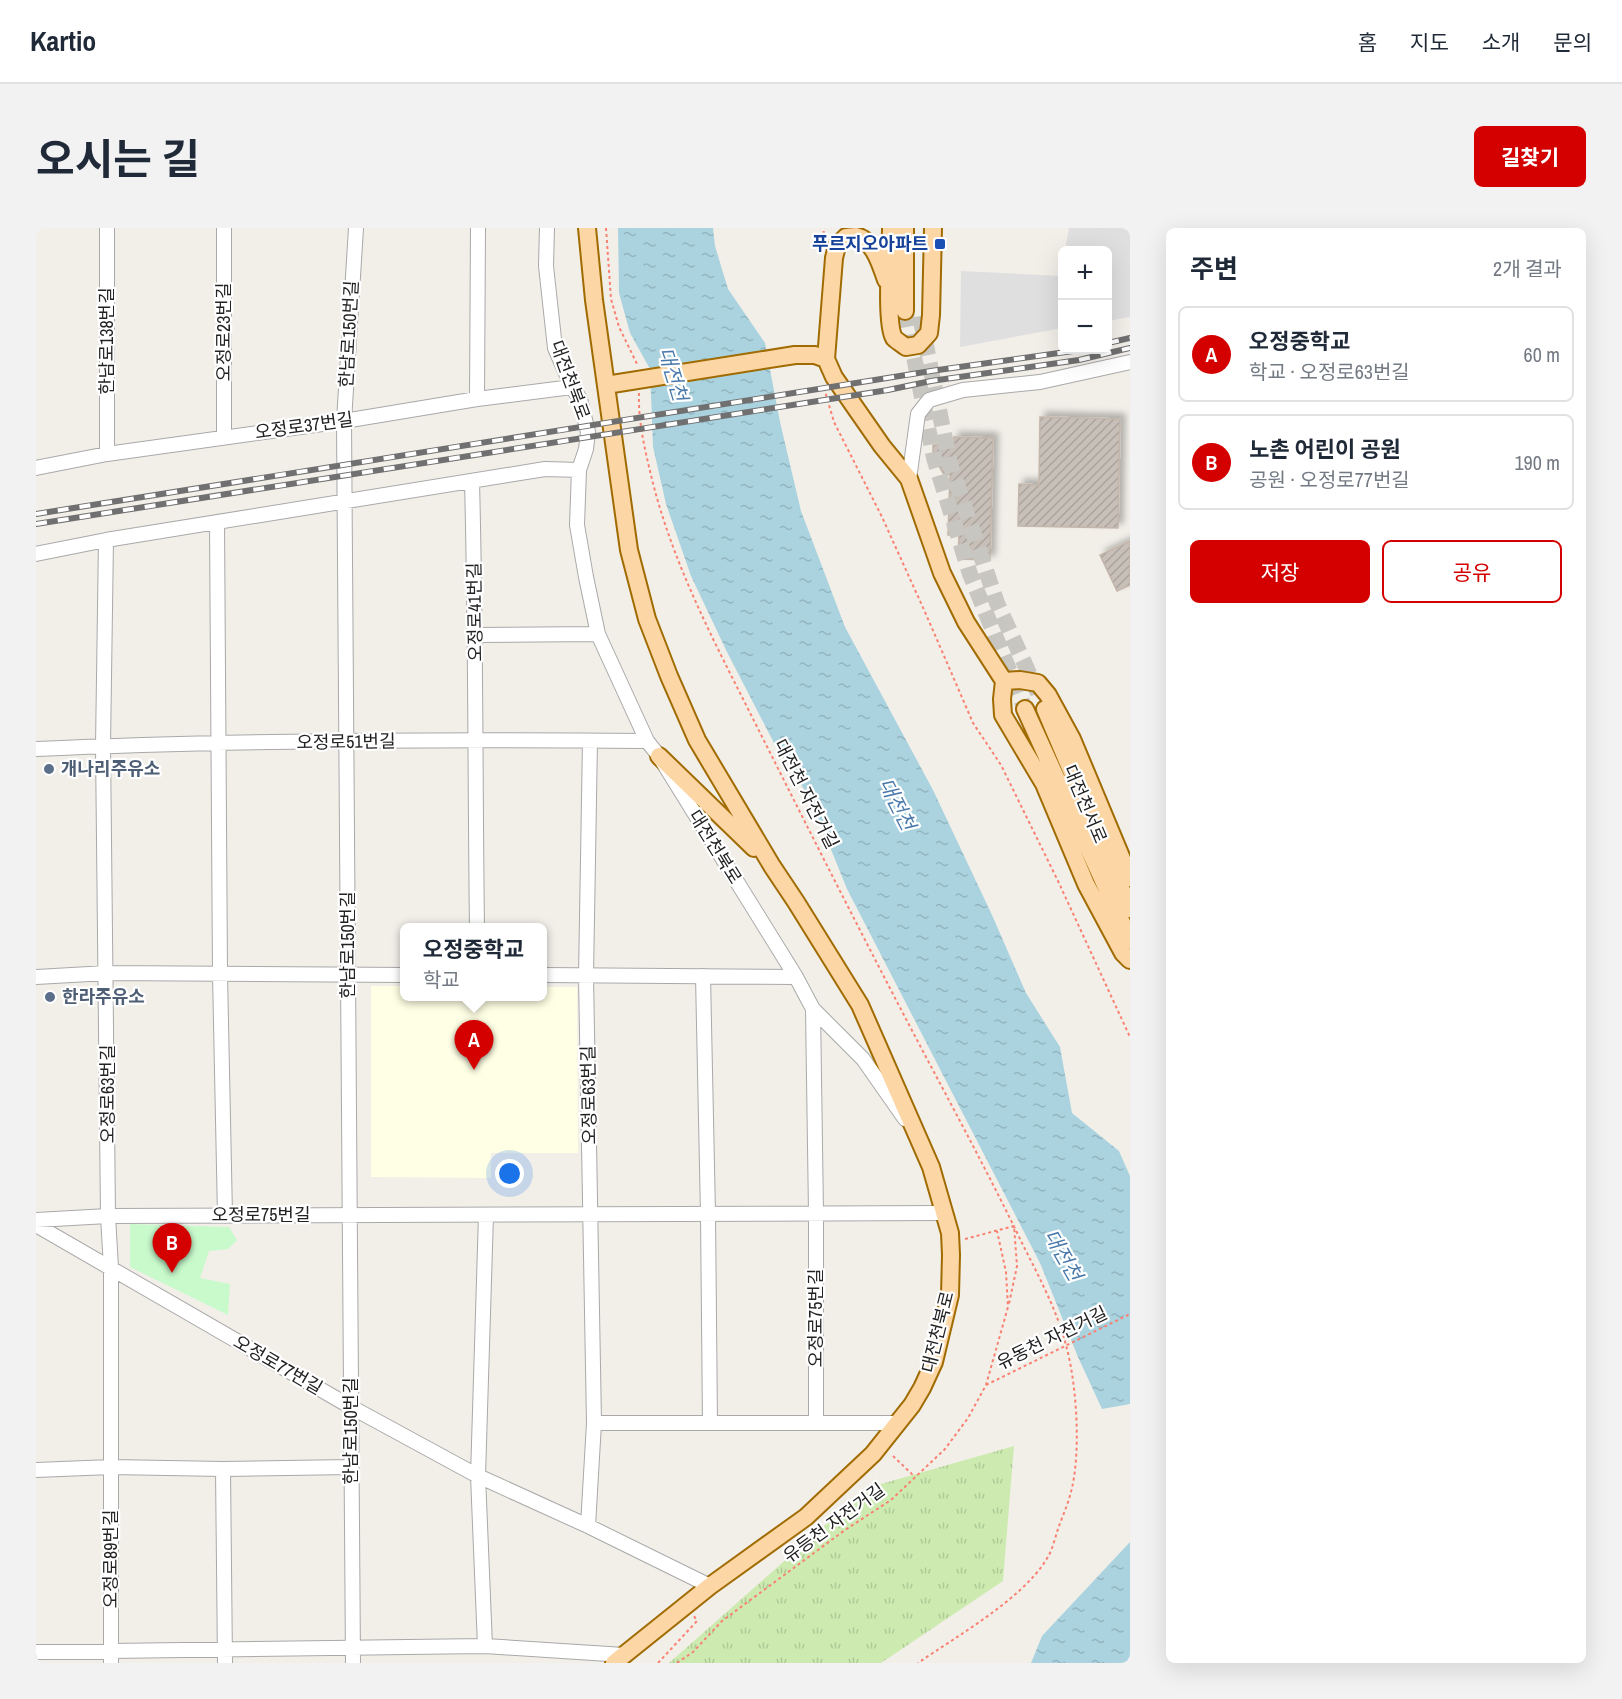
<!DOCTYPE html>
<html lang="ko">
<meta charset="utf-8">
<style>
body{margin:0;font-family:"Archivo Narrow","Noto Sans KR",sans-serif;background:#f2f2f3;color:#1f2937}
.controls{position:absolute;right:18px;top:18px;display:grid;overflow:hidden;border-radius:9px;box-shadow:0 6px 24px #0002}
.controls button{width:54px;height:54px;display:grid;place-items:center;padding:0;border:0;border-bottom:2px solid #e0e1e3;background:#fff;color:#1f2937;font:30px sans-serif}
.you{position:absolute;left:474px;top:946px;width:21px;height:21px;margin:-15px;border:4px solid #fff;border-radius:50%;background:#1a73e8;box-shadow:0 0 0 9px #1a73e833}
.badge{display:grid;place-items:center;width:39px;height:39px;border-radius:50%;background:#d40000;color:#fff;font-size:20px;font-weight:700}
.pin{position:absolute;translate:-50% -50px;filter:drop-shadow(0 2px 3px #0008)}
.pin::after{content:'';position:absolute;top:32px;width:21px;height:18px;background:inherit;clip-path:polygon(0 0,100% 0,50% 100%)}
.popup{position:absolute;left:364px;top:695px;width:147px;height:78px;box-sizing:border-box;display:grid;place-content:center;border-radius:9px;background:#fff;filter:drop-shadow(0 2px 4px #0005);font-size:20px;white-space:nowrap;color:#747a83}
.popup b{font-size:22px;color:#1f2937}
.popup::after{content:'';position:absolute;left:50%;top:100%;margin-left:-12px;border:12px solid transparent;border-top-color:#fff}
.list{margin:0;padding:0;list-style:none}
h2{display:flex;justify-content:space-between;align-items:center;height:78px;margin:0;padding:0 24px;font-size:26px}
h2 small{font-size:20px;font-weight:400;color:#747a83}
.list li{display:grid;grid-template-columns:39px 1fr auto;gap:18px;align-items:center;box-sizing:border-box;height:96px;margin:0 12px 12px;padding:0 12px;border:2px solid #e0e1e3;border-radius:9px}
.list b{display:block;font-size:22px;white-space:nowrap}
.list p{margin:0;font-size:20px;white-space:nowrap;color:#747a83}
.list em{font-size:20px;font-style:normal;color:#747a83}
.actions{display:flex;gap:12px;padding:18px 24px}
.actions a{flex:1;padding:14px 0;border:2px solid #d40000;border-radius:9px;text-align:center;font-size:21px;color:#d40000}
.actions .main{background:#d40000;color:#fff}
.map{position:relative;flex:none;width:1094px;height:1435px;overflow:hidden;border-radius:9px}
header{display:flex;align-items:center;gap:36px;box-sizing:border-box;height:84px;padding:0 30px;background:#fff;border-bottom:2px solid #e0e1e3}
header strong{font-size:28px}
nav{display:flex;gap:33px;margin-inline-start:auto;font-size:21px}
.intro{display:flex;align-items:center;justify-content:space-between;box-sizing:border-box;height:144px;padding:0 36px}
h1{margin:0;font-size:42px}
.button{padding:15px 27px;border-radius:9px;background:#d40000;color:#fff;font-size:21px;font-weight:700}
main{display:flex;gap:36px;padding:0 36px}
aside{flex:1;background:#fff;border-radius:9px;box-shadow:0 6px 24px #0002}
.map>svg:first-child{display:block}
</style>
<header>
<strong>Kartio</strong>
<nav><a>홈</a><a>지도</a><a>소개</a><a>문의</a></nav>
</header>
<div class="intro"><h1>오시는 길</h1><a class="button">길찾기</a></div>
<main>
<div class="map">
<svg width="1094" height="1435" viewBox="0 0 1094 1435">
<defs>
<pattern id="grass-tufts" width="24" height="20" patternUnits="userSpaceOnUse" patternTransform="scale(1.5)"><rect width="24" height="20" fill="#cdebb0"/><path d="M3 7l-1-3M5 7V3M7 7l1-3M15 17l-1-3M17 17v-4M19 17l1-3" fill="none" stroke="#b0c997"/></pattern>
<pattern id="water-ripples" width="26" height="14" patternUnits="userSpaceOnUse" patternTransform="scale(1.5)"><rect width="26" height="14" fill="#aad3df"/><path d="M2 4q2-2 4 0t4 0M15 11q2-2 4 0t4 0" fill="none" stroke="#92b5bf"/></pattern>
<pattern id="building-hatch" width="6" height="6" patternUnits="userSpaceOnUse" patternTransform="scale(1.5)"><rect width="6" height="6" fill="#c7bfb8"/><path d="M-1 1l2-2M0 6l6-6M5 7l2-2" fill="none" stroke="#aba49e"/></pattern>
<filter id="shadow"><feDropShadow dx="5" dy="-5" stdDeviation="3" flood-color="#0004"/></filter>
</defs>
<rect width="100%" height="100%" fill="#f2efe9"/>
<!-- residential -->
<path fill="#e0dfdf" d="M1033,0H1094V89L1072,93V22H1029Z
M1026,40V100L924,119L925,43L1025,48Z"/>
<!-- education -->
<path fill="#ffffe5" d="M335,758H369V768H507V759H541L542,925H455V950L335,949Z"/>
<!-- grass -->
<path fill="url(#grass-tufts)" d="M978,1218L967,1353L845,1435H633L831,1260Z"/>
<!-- park -->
<path fill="#c8facc" d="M94,996L193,999L201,1012L192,1021L173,1023L164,1050L194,1056L192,1087L94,1039Z"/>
<!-- water -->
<path fill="url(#water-ripples)" d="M582,0H677L679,18L692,61L729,115L744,194L765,283L809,399L897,562L956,687L990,765L1024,819L1036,885L1083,923L1094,948V1176L1066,1181L1042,1129L1004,1035L811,661L775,572L738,515L691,424L655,348L630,276L617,219L614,141L594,105L583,65Z
M1094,1314V1435H995L1006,1408Z"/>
<!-- building -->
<path fill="url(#building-hatch)" stroke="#c4b6ab" stroke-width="1.5" filter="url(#shadow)" d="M1004,189L1084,191L1082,300L982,298L983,256L1003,257Z
M918,209L957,210L954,332L922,331L923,307H912L914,247L907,245L897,228V217H918Z
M1094,313V357L1081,363L1064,327Z"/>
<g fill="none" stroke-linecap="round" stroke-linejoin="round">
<!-- major-tunnel -->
<path stroke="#c8c6c1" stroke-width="16" stroke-dasharray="16 8" stroke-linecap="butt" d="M869,83L898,230L934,346L989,481
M884,88L914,236L961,375L1002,465"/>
<!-- minor casing -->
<g stroke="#a9a9a9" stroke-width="16">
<path id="minor" d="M71,0V226
M511,0L510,38L519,120L536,159L544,171L552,204L550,221L543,242L541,297L550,349L562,406L611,513L623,528L760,749L777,781L827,831L869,891
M441,171L442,0
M188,209V0
M0,240L71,226L308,193L441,171L536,159
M873,251L882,186L893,172L927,162L1004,154L1094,134
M436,254C440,403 439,551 441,700
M181,294L184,746L189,988
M70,312L67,518L72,988L75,1040V1435
M0,326L70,312L509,241L543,242
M440,407L562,406
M0,521C203,512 407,511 611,513
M507,747L760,749
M667,748L672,986L674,1195
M0,749L71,745L369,747
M777,781L780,985V1195
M0,992L72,988L907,985
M0,997L315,1179L442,1248L552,1298L674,1358
M558,1195H861
M187,1241L189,1435
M0,1242L75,1239L187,1241L315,1239
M552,1298L558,1195L550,748L554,513
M449,1418L442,1248L450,987
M0,1424L449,1418L588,1427
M317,1435L308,193L320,0"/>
</g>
<!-- major casing -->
<g stroke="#a06b00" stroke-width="20">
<path id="major" d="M551,0L558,72L593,322L611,391L633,448L661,512L736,638L760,674L824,777L895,939L914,1005L915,1027L914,1067L898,1134L886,1160L876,1177L837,1226L770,1289L674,1358L578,1435
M855,0C855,21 849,95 858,110C861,113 866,116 870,119L882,117L893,105L895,87L897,0
M869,0V83
M790,131L798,30L801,18L810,9C814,9 817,8 820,8C838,12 845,38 850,52
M570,157L759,127H779L790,131L798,149L846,218L873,251L906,345L930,394L968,453
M989,481L1094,712
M1009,481L1094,681
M623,528L718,620
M1094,650L1036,511L1012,467L1002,455L984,452L968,453L966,471L967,487L1008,556L1050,656L1087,725L1094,732"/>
</g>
<!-- path -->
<path stroke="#fa8072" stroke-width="2" stroke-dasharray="3 3" stroke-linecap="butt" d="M570,0L575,71L583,99L602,138
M787,12L788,0
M788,160L798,194L846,289L889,384L937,495L965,537L1022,653L1094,809
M603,165C602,191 608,218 614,243C632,321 667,392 703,463C770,596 837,730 907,861C934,912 961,963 986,1015C1003,1049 1022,1084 1031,1121C1041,1160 1045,1226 1035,1264C1032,1276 1027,1287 1023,1298C1019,1309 1017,1322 1010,1332C985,1372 921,1408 882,1435
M929,1011L978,998L981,1038L973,1076
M950,1157L1094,1086
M857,1228L879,1249
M622,1435L661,1393L658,1388
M641,1435L657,1424L686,1393L809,1302L855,1272L909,1221L932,1190L950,1157L972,1079L970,1044L961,1003"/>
<!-- minor -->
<use href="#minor" stroke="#fff" stroke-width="14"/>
<!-- major -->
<use href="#major" stroke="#fcd6a4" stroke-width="16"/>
<!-- rail casing -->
<g stroke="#707070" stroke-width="6">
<path id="rail" d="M1072,115L1094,110
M0,286L895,143L1044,122
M0,296L852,162L895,153L1043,132L1094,120"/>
</g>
<!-- rail -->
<use href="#rail" stroke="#fff" stroke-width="4" stroke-dasharray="11" stroke-linecap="butt"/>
</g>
<!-- markers -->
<rect fill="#1a4fb4" stroke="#fff" stroke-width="2" x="898" y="10" width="12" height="12" rx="3"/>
<g fill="#5c6f8a" stroke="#fff" stroke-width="2">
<circle cx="13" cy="541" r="6"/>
<circle cx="14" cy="769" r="6"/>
</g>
<g text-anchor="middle" stroke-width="4.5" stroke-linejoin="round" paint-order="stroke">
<!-- transit labels -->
<g font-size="18" font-weight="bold" fill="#164399" stroke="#fff" text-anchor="end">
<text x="892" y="22">푸르지오아파트</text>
</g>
<!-- street labels -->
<g font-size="18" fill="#222" stroke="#fff">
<text transform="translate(188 104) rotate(-90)" y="6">오정로23번길</text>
<text transform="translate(313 106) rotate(-87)" y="6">한남로150번길</text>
<text transform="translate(71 113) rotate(-90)" y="6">한남로138번길</text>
<text transform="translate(534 152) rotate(70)" y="6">대전천북로</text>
<text transform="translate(268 198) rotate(-8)" y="6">오정로37번길</text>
<text transform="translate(439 384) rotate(-91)" y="6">오정로41번길</text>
<text transform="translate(310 514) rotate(-1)" y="6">오정로51번길</text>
<text transform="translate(770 566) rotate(63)" y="6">대전천 자전거길</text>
<text transform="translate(1049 576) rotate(67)" y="6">대전천서로</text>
<text transform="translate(679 619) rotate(58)" y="6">대전천북로</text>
<text transform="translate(312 717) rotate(-90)" y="6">한남로150번길</text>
<text transform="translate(72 866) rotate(-90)" y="6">오정로63번길</text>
<text transform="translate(553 867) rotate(-91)" y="6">오정로63번길</text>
<text x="225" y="993">오정로75번길</text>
<text transform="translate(780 1090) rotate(-90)" y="6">오정로75번길</text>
<text transform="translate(902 1104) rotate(-76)" y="6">대전천북로</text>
<text transform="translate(1016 1110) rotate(-26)" y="6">유동천 자전거길</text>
<text transform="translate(242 1137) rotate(30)" y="6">오정로77번길</text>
<text transform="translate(315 1203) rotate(-90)" y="6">한남로150번길</text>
<text transform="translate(798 1295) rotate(-36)" y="6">유등천 자전거길</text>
<text transform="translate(75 1331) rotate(-90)" y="6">오정로89번길</text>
</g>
<!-- service labels -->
<g font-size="18" font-weight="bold" fill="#4e5e75" stroke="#fff" text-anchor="start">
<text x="25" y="547">개나리주유소</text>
<text x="26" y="775">한라주유소</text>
</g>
<!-- water labels -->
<g font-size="20" font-style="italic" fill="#4a7aab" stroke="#fff">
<text transform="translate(637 146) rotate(73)" y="7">대전천</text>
<text transform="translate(861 576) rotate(63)" y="7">대전천</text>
<text transform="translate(1027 1027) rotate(60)" y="7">대전천</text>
</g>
</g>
</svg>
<div class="controls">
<button>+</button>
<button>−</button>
</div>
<div class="you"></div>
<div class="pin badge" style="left:438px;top:842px">A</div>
<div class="popup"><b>오정중학교</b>학교</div>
<div class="pin badge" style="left:136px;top:1045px">B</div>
</div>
<aside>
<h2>주변<small>2개 결과</small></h2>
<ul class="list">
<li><span class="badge">A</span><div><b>오정중학교</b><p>학교 · 오정로63번길</p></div><em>60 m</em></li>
<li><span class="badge">B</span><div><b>노촌 어린이 공원</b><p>공원 · 오정로77번길</p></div><em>190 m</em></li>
</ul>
<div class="actions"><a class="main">저장</a><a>공유</a></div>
</aside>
</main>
